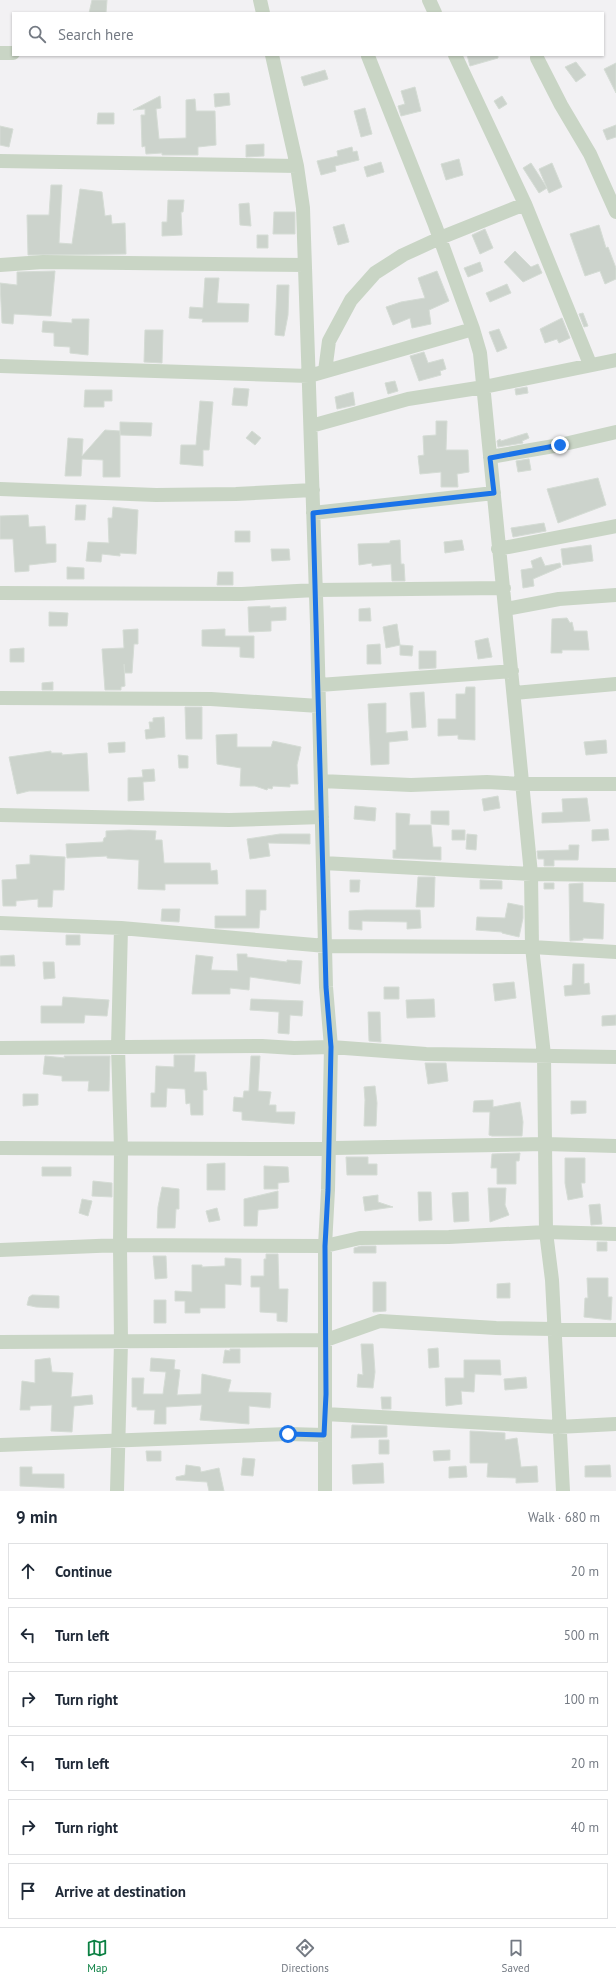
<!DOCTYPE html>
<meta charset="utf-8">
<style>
body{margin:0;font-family:"PT Sans",sans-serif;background:#f6f6f7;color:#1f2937}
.stop{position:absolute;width:12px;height:12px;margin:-9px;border:3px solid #1a73e8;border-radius:50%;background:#fff}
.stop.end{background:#1a73e8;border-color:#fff;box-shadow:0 1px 4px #0008}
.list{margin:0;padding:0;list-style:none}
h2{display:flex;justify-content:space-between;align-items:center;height:52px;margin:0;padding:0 16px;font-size:17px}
h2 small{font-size:13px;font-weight:400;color:#747a83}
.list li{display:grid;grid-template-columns:26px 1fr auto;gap:12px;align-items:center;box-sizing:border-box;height:56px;margin:0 8px 8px;padding:0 8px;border:1px solid #e0e1e3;border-radius:0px}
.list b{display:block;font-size:15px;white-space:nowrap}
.list em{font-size:13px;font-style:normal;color:#747a83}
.icon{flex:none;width:22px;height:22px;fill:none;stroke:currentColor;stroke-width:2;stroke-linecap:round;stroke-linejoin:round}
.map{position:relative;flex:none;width:616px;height:1491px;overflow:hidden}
.search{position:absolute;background:#fff;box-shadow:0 1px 3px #0004;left:12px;right:12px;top:12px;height:44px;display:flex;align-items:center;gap:10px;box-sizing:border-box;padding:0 14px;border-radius:0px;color:#747a83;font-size:15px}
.sheet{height:436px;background:#fff}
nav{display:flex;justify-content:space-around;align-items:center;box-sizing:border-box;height:56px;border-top:1px solid #e0e1e3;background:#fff;font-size:11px;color:#747a83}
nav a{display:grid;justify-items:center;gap:2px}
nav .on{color:#0b8043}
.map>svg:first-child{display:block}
</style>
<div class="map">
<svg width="616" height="1491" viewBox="0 0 616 1491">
<rect width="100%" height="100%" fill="#f2f1f3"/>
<!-- building -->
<path fill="#ccd3cc" stroke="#d5dcd5" d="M92,0H107L106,13H89Z
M467,55H498V58L470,66Z
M576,62L586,75L576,82L565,67Z
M616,63V93L604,69Z
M325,70L328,79L304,86L301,77Z
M415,87L421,111L401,116L398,106L405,104L401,91Z
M229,93L230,105L215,107L214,94Z
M160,96L161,108L156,109L159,139L186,138V100L195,99L196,111H215L216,145L198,147V155H162V153L146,154L145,146L142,147L141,115H145V109L133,110Z
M502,96L507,104L499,109L494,101Z
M365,108L372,134L361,137L354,111Z
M98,113H114V124H97Z
M616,125V137L607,140L603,130Z
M0,126L13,129L9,147L0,145Z
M264,144V156L246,157V145Z
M352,147L353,152L357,151L359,160L335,166L336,171L321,175L317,161L338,156L337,151Z
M459,159L463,175L446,180L441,164Z
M381,162L384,172L367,177L364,167Z
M531,163L547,188L539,193L523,168Z
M552,163L562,187L549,193L539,169Z
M51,185H62L59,243L72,244L80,189L102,192L105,216L111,215L112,224L125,223L126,254L28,255L27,215H49Z
M168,200H184L183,212H181L182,235L162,236V222H167Z
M249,203L251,226L240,225L239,204Z
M274,212H295V234H273Z
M344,224L349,242L338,245L333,227Z
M599,225L606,248L608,247L616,268V279L605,284L600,271L585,276L570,234Z
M485,229L493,248L480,254L472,235Z
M257,235H268V248H257Z
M515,251L531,267L538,264L542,273L523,282L504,262Z
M480,262L483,271L468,277L464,268Z
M55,271L51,316L14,314L13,324L2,323L0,283L17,285V272Z
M437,271L449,301L429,310L431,324L412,328L410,318L393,325L386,307L401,302L425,298L418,278Z
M205,278H219L217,303L249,304L248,322H202L203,319L189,318L190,307L203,308Z
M507,284L511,293L490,302L486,293Z
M277,285H289L288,315L284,336L275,335Z
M583,313L588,326L584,327L579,314Z
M562,318L570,338L559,343L557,339L545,343L540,329Z
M72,319H89L88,355L70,353V347L54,346V333L42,332L43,321L72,323Z
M499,329L507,348L497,352L489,332Z
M145,330H163L162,363L144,362Z
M424,352L428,363L443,359L446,369L440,371L441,375L419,381L410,356Z
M395,381L398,391L388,394L385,383Z
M527,387L528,393L516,395L515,389Z
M234,388L249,389L247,406L232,405Z
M85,390H112V401H104V407H84Z
M353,392L355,405L337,409L335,397Z
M200,401L213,402L209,450H203V466L180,464L181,445H196Z
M436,421H447L446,450H468L469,472L457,474L458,487H441V472L420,474L418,456L424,455L423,436L436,435Z
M120,422L152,423L151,436L120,435Z
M105,430L120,431V477H103V460L82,459L81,476H65L68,438L83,439L82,456Z
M252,431L261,438L255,445L246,438Z
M527,433L529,438L522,441L523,443L498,447L497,441L500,439L501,441Z
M529,459L531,470L518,472L516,461Z
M598,478L606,505L558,523L547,489Z
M76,505H86L85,520H75Z
M113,507L138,510L136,554L120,553V556L102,554L101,562L86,561L88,542L109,543L108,518H112Z
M28,515L29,527L45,526L46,544H56V562L29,565V571L15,572L13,539H0V516Z
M544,523L546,531L513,537L511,528Z
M235,531H250V542H235Z
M400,540L401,564H404L405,581H392L391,564L372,566V563L359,565L358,544L390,543V541Z
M462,540L464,550L445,553L444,542Z
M591,545L593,561L563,565L561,549Z
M271,549H289L290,560L272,561Z
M541,557L545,566L560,563L561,567L533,579L534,586L523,588L521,570L533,568L531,561Z
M67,567L84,568V579H67Z
M218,572H233V585H217Z
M270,606V608L286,607V620L271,621V631L249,632L248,607Z
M370,608L371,621H359V609Z
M49,612L68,613L67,626H49Z
M567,618L570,623L572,622L574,631H587L589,650H562V653H551L552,619Z
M397,624L400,645L386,648L383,627Z
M138,629V644H134L132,673H125L124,664L125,686L121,687V690H105L102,649L124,648L123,630Z
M225,629V636H254V658L240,657V647L202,646V630Z
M488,638L492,657L478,659L475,641Z
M380,644L381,664H367V645Z
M400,645L413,646L412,656L400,655Z
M24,648V662H10V649Z
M419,651H436V668L419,669Z
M53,682V690H42V683Z
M466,687H475V740L458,739V735L438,736V719H456V694H465Z
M424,692L426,727L412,728L410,693Z
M386,703V733L407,731L408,740L389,742V764L371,765L368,704Z
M185,707H202V739H186Z
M164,717L165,737L146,739L145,730L150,729L149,722H153V718Z
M237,734V747H271L273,741L301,747L297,765L298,784H290V787L273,786L272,789L268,788L267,790L255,786H240L241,768L217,764L216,735Z
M606,740L607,753L586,755L584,742Z
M125,742V752L109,753L108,743Z
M51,751V753H62V755L87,753L89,791H29L17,794L9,757Z
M178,755L188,756V768H179Z
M154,769L155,781L143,782L144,800L128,801V778L143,777L142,770Z
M498,796L500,808L484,811L482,799Z
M587,798L590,821L542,823V813L563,812L562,799Z
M355,806L376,808L375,821L354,819Z
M431,811H449V825L431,824Z
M396,813L410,814L409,825H431L433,847H441V860L393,858V850H396Z
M608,829L609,840L592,841V830Z
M129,830L156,831L155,840H162L164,863H210L211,871L217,870L218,884H165V890L138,889L139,860L107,858V856L67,858L66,844L103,842L104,838L106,837V831Z
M452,830H465V840H452Z
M280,834H310V844L268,843L270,856L250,859L247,839Z
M467,834L477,835L476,850L466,849Z
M569,845H579L578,860H554V866H544V859H538L537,851L569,850Z
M30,855L65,857L64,890H53L52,907H38V899L16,901V906H3L2,880L17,879L16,865L30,864Z
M418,877H435L434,907H416Z
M350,880H360L359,892H350Z
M480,880L502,881V889H480Z
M544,883H554V889H544Z
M583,883V902L604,904L603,939L583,938V940L570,941L569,884Z
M246,890H266V910H260L259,928H215V916H246Z
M508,903L523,906V918L519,937L502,933V932L476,930L477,917L505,918Z
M162,909H180L179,922L161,921Z
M366,910H420L421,928L407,929V922L362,921V930L349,929V911Z
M66,935H80V945H66Z
M237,954H247V957L287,962V960L302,961L300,984L250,977L249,990L230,988V994H192L196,955L213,957L211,970L238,971Z
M14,955L15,966H0V956Z
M43,962H54L55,978L44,979Z
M573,964H584V984L589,983L590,994L565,996L564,986L572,985Z
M514,982L516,998L495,1001L493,984Z
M384,987H399V999H384Z
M63,997L109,1000L107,1016L85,1015L84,1023H41V1006H62Z
M251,999L303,1001L302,1016L290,1015L289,1034L278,1033L279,1012L250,1010Z
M434,999L435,1017L407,1018L406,1000Z
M368,1012H380L381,1042L369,1041Z
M616,1015V1025L602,1026V1016Z
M174,1055H195L194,1072H206L207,1090H203V1115H191L190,1103L186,1104L185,1089L167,1088L166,1107H151V1093H155L156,1066L174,1067Z
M45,1056L65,1058L64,1056H110L109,1091H88L89,1081H62V1076L43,1074Z
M251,1056H260L258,1091L271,1092L269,1105H276V1112H295L294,1124L242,1120V1112L233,1111L234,1097L243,1098L244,1091H249Z
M425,1063H446L448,1081L428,1084Z
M375,1086L377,1103L376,1126H364L365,1100L364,1087Z
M23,1094H38V1105L23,1106Z
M493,1100V1107L520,1102L523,1122L522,1136H492L489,1135L490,1112H473L474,1101Z
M571,1101H586V1113L571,1114Z
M520,1153L519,1161H516V1184H497V1168H491L492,1154Z
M346,1157H368V1164H377V1175H347Z
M565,1158H585V1183H581L583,1197L568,1200L565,1183Z
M225,1163V1190H207V1164Z
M264,1166L288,1167L289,1182L278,1183V1189H264Z
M42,1167H71V1176H42Z
M93,1181L112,1183V1197L92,1196Z
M162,1187L179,1189V1209H176L175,1228H157L158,1207Z
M488,1188H506L505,1205L509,1215L490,1222Z
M278,1191V1208L258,1210L257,1226H244V1199Z
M418,1192H431L432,1220L419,1221Z
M468,1192L469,1221L454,1222L452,1193Z
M378,1195V1202L393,1207L365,1211L363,1197Z
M82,1199L92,1201L88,1216L79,1213Z
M600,1204L602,1224L591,1225L589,1205Z
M217,1208L220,1220L209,1222L206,1211Z
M597,1242H607V1251H597Z
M361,1246H376V1253H354V1248Z
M266,1254H278L279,1289H288L287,1322L277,1321V1313L260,1312V1287H251V1276H264V1259H266Z
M153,1256H166L167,1278L155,1279Z
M225,1258L241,1259V1285L225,1284V1308H200V1313H185V1301H175V1291L192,1292V1265H202V1267L225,1266Z
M587,1278H608V1297H612L611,1320L584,1317L585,1298H588Z
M373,1282H386V1311L373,1312Z
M510,1283V1298H497V1284Z
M32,1295L59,1296V1308L36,1307L27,1305L29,1297Z
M154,1300H166V1323H154Z
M361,1344H373L375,1372L373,1388L357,1387L358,1374L363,1375Z
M438,1348L439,1367L429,1368L428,1349Z
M230,1349H240V1363H223L225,1350L230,1351Z
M50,1358L52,1372L73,1373L71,1397L92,1395L93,1404L74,1406L72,1432L51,1431L52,1405L30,1406V1410H20L22,1381L35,1383V1360Z
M151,1358L175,1360L174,1369L180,1370L177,1395L201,1394L202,1374L231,1380L228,1392L271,1393L270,1408L249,1406V1424L200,1420L202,1405L166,1407V1424H154L155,1410H137V1407H132V1378H144L143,1394H163L166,1372L150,1371Z
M464,1360H500L501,1375L475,1374L474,1392L461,1391L462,1404L446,1406L445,1378H464Z
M526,1377L527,1388L505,1390L504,1379Z
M381,1397H391V1409H382Z
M352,1425L387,1426V1437L351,1438Z
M470,1431L505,1433V1440L517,1438L521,1467L537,1466L538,1482L516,1483V1478L487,1477L488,1463H470Z
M379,1440H389V1454H379Z
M450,1450V1460L434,1461L433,1451Z
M146,1451H161V1461H147Z
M243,1458L255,1459L253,1476L241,1475Z
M383,1463L384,1483L353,1484L352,1465Z
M186,1465L200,1467L201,1472L219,1468L224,1491H209L207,1482L176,1480V1477L185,1475Z
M610,1465L611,1477H585V1466Z
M466,1466L467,1477L449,1478V1467Z
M20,1467H32V1474H64V1488L20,1486Z"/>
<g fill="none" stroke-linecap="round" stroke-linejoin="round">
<!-- street -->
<path stroke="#c9d5c5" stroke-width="14" d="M260,0L263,13
M429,0L435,13
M0,53H13
M272,55L297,166L303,208L317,625L326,987L331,1047L328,1190L325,1246V1491
M455,55L525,204L590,364
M368,56L435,225L473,329L480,353L531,874L532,947L544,1055L546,1232L552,1280L563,1491
M537,58L561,105L590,154L616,212
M0,161L297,166
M0,265L43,262L305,265
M0,366L309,376L473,329
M325,371L329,341L351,300L375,273L403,255L440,238L525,204
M311,426L408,399L484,387L616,360
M490,457L560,445L616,432
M0,489L156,495L236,494L313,490
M313,513L494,493
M498,549L616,526
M0,593L242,594L316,590L504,588
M506,609L559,599L616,595
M319,685L512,671
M514,693L616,684
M0,698L211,699L319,706
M321,781L411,785L487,782L521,784H616
M0,815L229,820L322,817
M323,863L531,874L616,875
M0,923L121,928L326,946L532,947L616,952
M0,1048L262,1046L294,1048L331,1047L426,1054L616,1057
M0,1148L280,1149L545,1144L616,1146
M0,1250L120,1245L325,1246L360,1238L449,1237L546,1232L616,1234
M0,1342L326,1340L380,1321L496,1328L616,1330
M325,1414L558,1427L616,1424
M0,1445L288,1434L324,1435
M117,1491L121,1342L120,1245L121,1149L118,1047L121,928"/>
</g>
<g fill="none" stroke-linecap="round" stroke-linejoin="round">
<!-- route -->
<path stroke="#1a73e8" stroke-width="5" d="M288,1434L324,1435L326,1394L325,1246L328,1190L331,1047L326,987L313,513L494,493L490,458L560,445"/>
</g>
</svg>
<div class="stop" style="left:288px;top:1434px"></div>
<div class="stop end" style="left:560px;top:445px"></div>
<div class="search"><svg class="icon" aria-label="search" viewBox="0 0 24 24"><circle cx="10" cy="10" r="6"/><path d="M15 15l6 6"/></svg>Search here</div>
</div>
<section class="sheet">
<h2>9 min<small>Walk · 680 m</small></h2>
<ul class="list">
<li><svg class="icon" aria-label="ahead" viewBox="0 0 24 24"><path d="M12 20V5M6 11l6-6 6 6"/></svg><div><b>Continue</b></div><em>20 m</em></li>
<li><svg class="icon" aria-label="left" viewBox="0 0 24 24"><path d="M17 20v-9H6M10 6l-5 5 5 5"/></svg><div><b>Turn left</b></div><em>500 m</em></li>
<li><svg class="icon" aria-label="right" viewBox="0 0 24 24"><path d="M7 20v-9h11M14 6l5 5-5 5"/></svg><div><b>Turn right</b></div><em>100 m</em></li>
<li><svg class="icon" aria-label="left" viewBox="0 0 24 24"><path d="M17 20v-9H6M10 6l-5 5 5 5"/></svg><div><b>Turn left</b></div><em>20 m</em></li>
<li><svg class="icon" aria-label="right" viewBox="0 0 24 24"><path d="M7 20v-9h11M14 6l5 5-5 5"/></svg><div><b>Turn right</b></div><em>40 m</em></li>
<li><svg class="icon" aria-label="arrive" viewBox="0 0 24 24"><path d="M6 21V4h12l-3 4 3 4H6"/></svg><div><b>Arrive at destination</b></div></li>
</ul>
</section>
<nav>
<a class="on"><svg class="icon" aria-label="map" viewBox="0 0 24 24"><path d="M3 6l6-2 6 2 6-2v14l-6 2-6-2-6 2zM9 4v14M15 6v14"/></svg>Map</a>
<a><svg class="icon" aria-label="directions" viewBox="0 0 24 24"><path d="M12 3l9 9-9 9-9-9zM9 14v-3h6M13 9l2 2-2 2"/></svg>Directions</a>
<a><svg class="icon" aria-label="saved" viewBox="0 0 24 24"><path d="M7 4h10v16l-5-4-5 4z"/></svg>Saved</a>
</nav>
